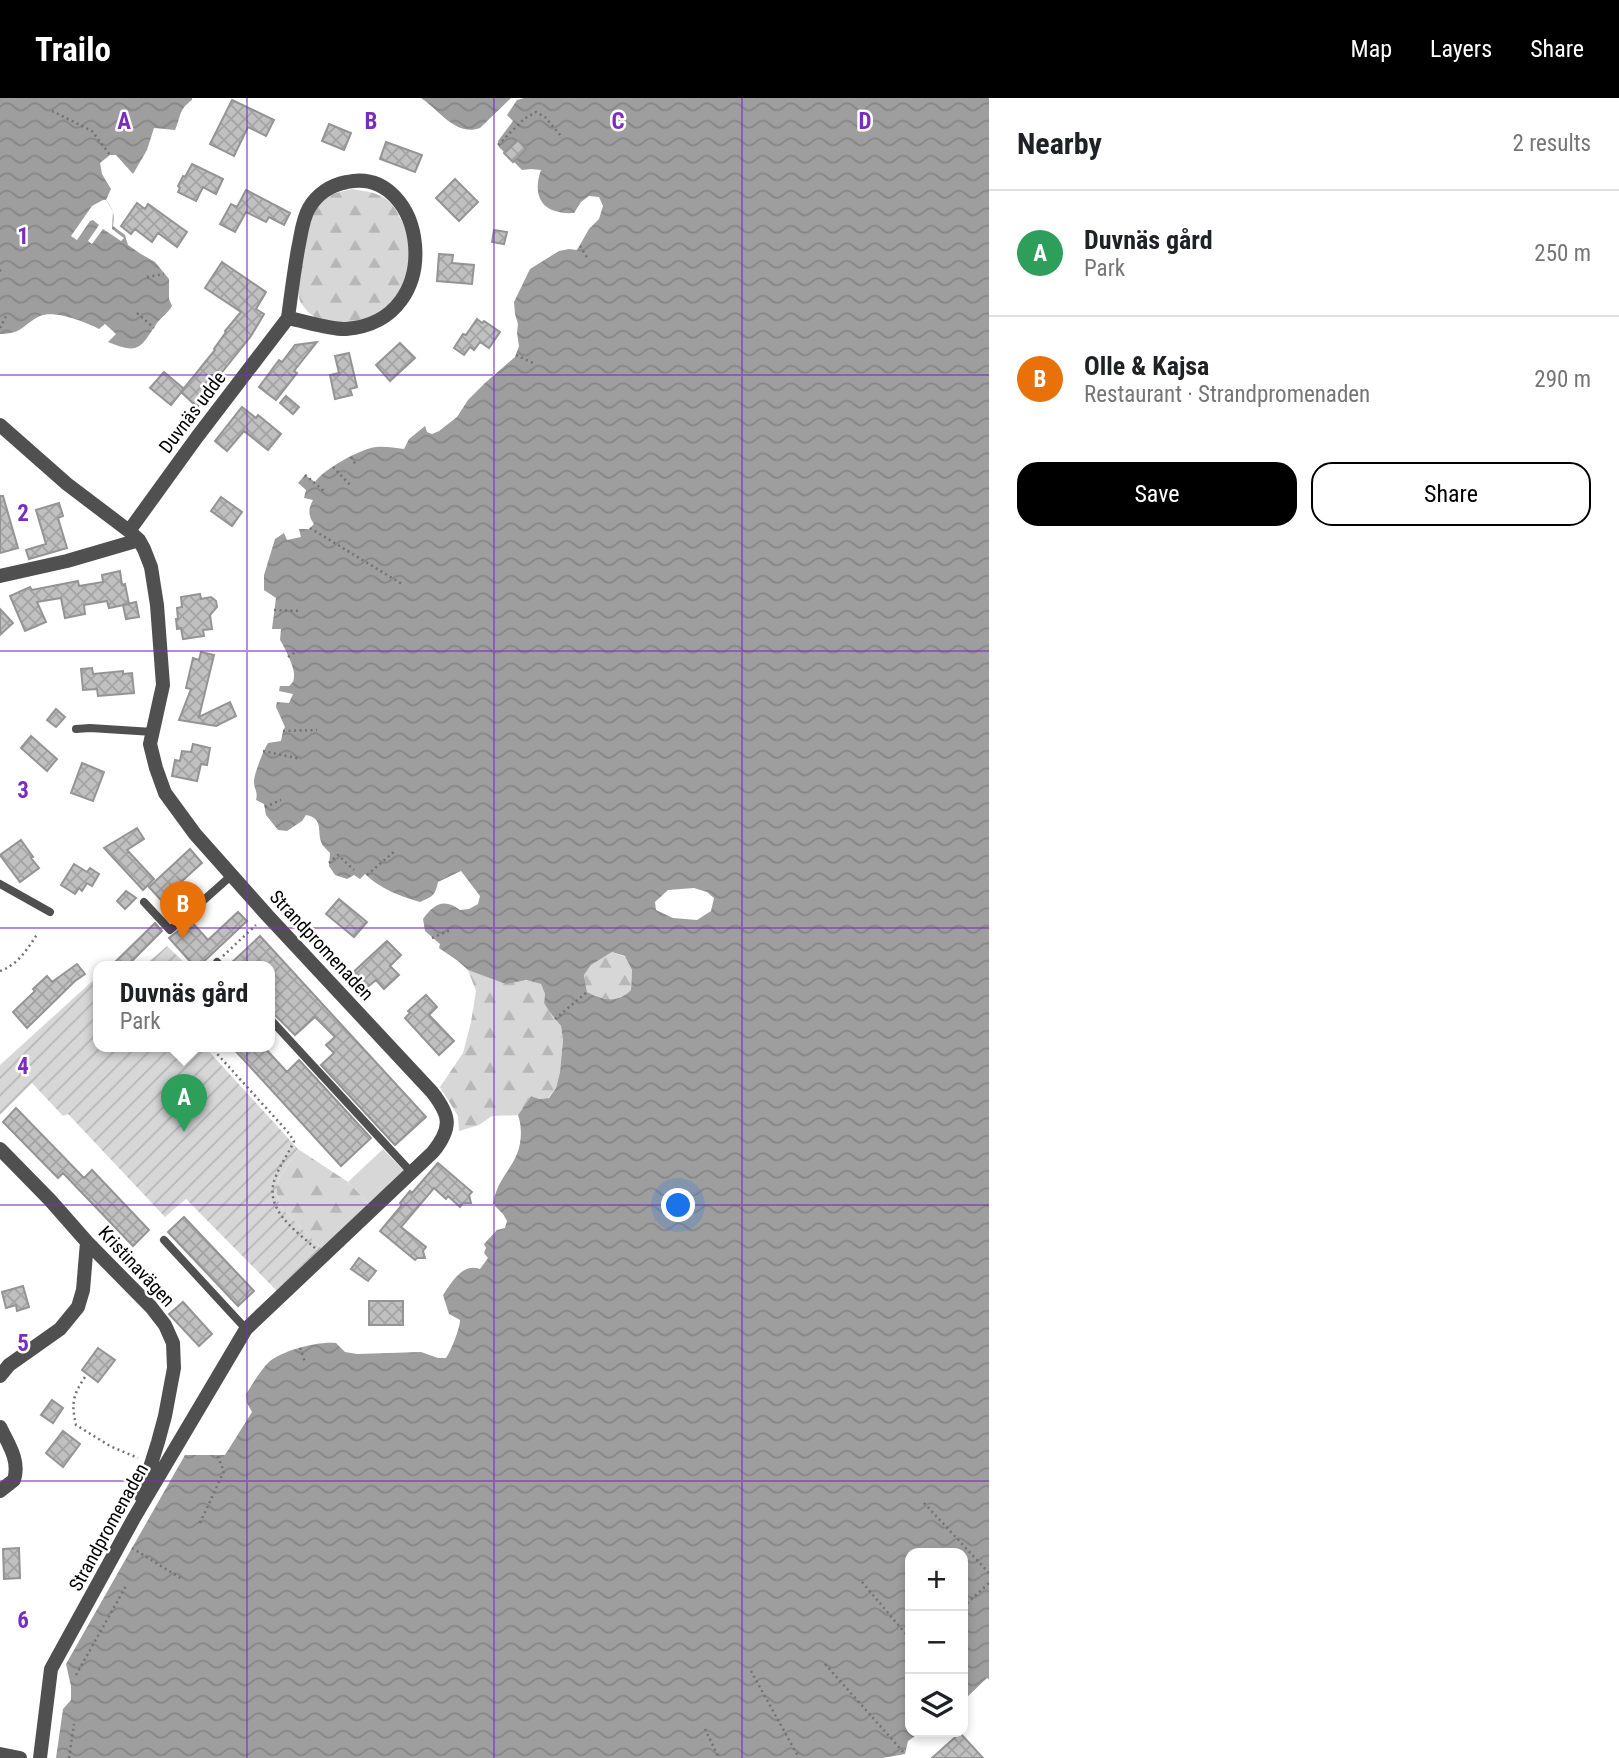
<!DOCTYPE html>
<meta charset="utf-8">
<style>
body{margin:0;font-family:"Roboto Condensed",sans-serif;background:#f6f6f6;color:#202124}
.controls{position:absolute;right:21px;bottom:21px;display:grid;overflow:hidden;border-radius:14px;box-shadow:0 4px 10px #0003}
.controls button{width:63px;height:63px;display:grid;place-items:center;padding:0;border:0;border-bottom:2px solid #e0e0e0;background:#fff;color:#202124;font:35px sans-serif}
.you{position:absolute;left:679px;top:1108px;width:24px;height:24px;margin:-18px;border:5px solid #fff;border-radius:50%;background:#1a73e8;box-shadow:0 0 0 10px #1a73e833}
.badge{display:grid;place-items:center;width:46px;height:46px;border-radius:50%;background:#000;color:#fff;font-size:23px;font-weight:700}
.pin{position:absolute;translate:-50% -58px;filter:drop-shadow(0 2px 4px #0008)}
.pin::after{content:'';position:absolute;top:37px;width:24px;height:21px;background:inherit;clip-path:polygon(0 0,100% 0,50% 100%)}
.popup{position:absolute;left:93px;top:863px;width:182px;height:91px;box-sizing:border-box;display:grid;place-content:center;border-radius:14px;background:#fff;filter:drop-shadow(0 2px 5px #0005);font-size:23px;white-space:nowrap;color:#757577}
.popup b{font-size:26px;color:#202124}
.popup::after{content:'';position:absolute;left:50%;top:100%;margin-left:-14px;border:14px solid transparent;border-top-color:#fff}
.list{margin:0;padding:0;list-style:none}
h2{display:flex;justify-content:space-between;align-items:center;height:91px;margin:0;padding:0 28px;font-size:30px}
h2 small{font-size:23px;font-weight:400;color:#757577}
.list li{display:grid;grid-template-columns:46px 1fr auto;gap:21px;align-items:center;box-sizing:border-box;height:126px;padding:0 28px;border-top:2px solid #e0e0e0}
.list b{display:block;font-size:26px;white-space:nowrap}
.list p{margin:0;font-size:23px;white-space:nowrap;color:#757577}
.list em{font-size:23px;font-style:normal;color:#757577}
.actions{display:flex;gap:14px;padding:21px 28px}
.actions a{flex:1;padding:16px 0;border:2px solid #000;border-radius:21px;text-align:center;font-size:24px;color:#000}
.actions .main{background:#000;color:#fff}
.icon{flex:none;width:38px;height:38px;fill:none;stroke:currentColor;stroke-width:2;stroke-linecap:round;stroke-linejoin:round}
.map{position:relative;flex:none;width:989px;height:1660px;overflow:hidden}
header{display:flex;align-items:center;gap:42px;box-sizing:border-box;height:98px;padding:0 35px;background:#000;color:#fff}
header strong{font-size:33px}
nav{display:flex;gap:38px;margin-inline-start:auto;font-size:24px}
main{display:flex}
aside{flex:1;background:#fff}
.map>svg:first-child{display:block}
</style>
<header>
<strong>Trailo</strong>
<nav><a>Map</a><a>Layers</a><a>Share</a></nav>
</header>
<main>
<div class="map">
<svg width="989" height="1660" viewBox="0 0 989 1660">
<defs>
<pattern id="forest-firs" width="22" height="20" patternUnits="userSpaceOnUse" patternTransform="scale(1.75)"><rect width="22" height="20" fill="#d7d7d7"/><path d="M5 1l3.5 6h-7zM16 11l3.5 6h-7z" fill="#b7b7b7"/></pattern>
<pattern id="garden-furrows" width="10" height="10" patternUnits="userSpaceOnUse" patternTransform="scale(1.75)"><rect width="10" height="10" fill="#d7d7d7"/><path d="M-1 1l2-2M0 10L10 0M9 11l2-2" fill="none" stroke="#b7b7b7"/></pattern>
<pattern id="water-waves" width="16" height="10" patternUnits="userSpaceOnUse" patternTransform="scale(1.75)"><rect width="16" height="10" fill="#9e9e9e"/><path d="M0 5q4-4 8 0t8 0" fill="none" stroke="#868686"/></pattern>
<pattern id="building-cross-hatch" width="8" height="8" patternUnits="userSpaceOnUse" patternTransform="scale(1.75)"><rect width="8" height="8" fill="#c0c0c0"/><path d="M0 0l8 8M0 8l8-8" fill="none" stroke="#a3a3a3"/></pattern>
</defs>
<rect width="100%" height="100%" fill="#fff"/>
<!-- grass -->
<path fill="#d7d7d7" d="M383,1051L404,1073L369,1106L348,1084Z"/>
<!-- forest -->
<path fill="url(#forest-firs)" d="M352,91C363,93 378,94 387,102C394,107 398,116 402,123C408,133 413,148 412,160C412,164 409,170 408,175C399,209 373,231 337,225C319,222 312,221 301,205C293,192 306,131 313,116C315,112 319,107 322,103C330,95 341,94 352,91Z
M612,854L626,859L632,872L631,892C617,906 603,902 587,894L584,877L591,867Z
M468,872C492,879 517,879 541,886L545,896L544,905L561,928L563,942L560,974L556,990L548,1000L538,1001L531,998L518,1017L492,1018L479,1027L459,1033L458,1018L440,989L463,955L471,924L476,893Z
M298,1051L348,1084L369,1106L322,1151L280,1108L277,1096V1084Z"/>
<!-- garden -->
<path fill="url(#garden-furrows)" d="M167,848L188,868H144Z
M98,878V948H204L298,1051L277,1084V1096L280,1108L322,1151L278,1194L186,1101L165,1119L68,1016L63,1018L32,985L0,1017V967Z"/>
<!-- water -->
<path fill="url(#water-waves)" fill-rule="evenodd" d="M0,0H192V2C178,12 181,19 175,32L154,30L147,52L133,76L116,57H110L100,65L102,76L111,91L106,102C113,111 115,116 113,128L125,137L128,147L141,156L155,164L169,181V201L172,208C168,215 162,219 157,225C140,250 140,257 108,244L116,236L105,226L99,231C85,224 55,212 40,218C23,226 23,236 0,236Z
M421,0H511L480,30C456,39 438,11 421,0Z
M524,0H989V1581L987,1580L963,1603V1455H910V1634H921L908,1643L905,1656L883,1660H56L63,1611L71,1602V1588L66,1566L185,1357H225L252,1314L247,1305L246,1296C253,1286 260,1272 270,1263C284,1252 318,1243 336,1245L345,1254L357,1256L421,1254L438,1260H446C451,1253 460,1230 460,1222L449,1216L443,1197C452,1184 462,1165 480,1171L488,1160L484,1155L486,1150L484,1146L497,1132L505,1130L507,1123L503,1116L493,1106C497,1082 509,1075 517,1056C522,1044 522,1028 518,1017L531,998L539,1001L549,1000L556,990L560,974L563,942L561,928L549,913L544,905L545,896L541,886L526,882L506,886L468,872L458,863L439,850L440,846L425,833L423,821C434,806 444,800 460,812L469,811L478,806L480,798L461,773L438,784C435,798 433,798 420,804C400,798 380,791 365,776L360,781L354,777L347,781L335,777L329,768L330,755C329,754 322,747 322,746C316,733 325,721 306,717L302,723L287,733L278,732L266,717L264,706L256,702C258,694 255,693 254,685C253,678 264,651 268,645L281,643L283,633L285,629L276,609L277,604L289,605L293,596L279,593L280,588H289C293,584 294,584 294,577C295,570 284,548 280,542L281,531H272L276,500L264,492V477L275,441L284,435L287,442L301,439L299,431H309L314,426C308,418 308,411 313,402L304,400L306,392L298,385L305,377L315,384C324,371 360,351 376,349C385,348 395,350 404,351L409,341L425,328L427,334L432,336L439,333L457,319L468,302L486,284L515,259L519,248L517,235L518,226L515,216L514,204L530,171L559,153L569,151L577,152L589,131L599,121L603,108L599,99L589,98L581,104L574,115C544,117 531,100 541,72L531,71L522,72L499,49L498,43L513,23L507,17L517,2ZM694,790L707,794L714,800L711,813L697,822L673,820L656,812L655,804L668,792ZM612,854L625,858L632,872L631,892C617,906 603,902 587,894L584,877L591,867Z"/>
<!-- pier -->
<path fill="#fff" d="M103,102H106L113,113L112,131L124,140L121,143L103,131L92,146L88,143L99,127L93,122L90,123L77,142L71,138L92,108Z"/>
<!-- building -->
<path fill="url(#building-cross-hatch)" stroke="#949494" stroke-width="2" d="M232,2L274,22L266,38L248,29L234,58L210,46Z
M329,26L351,35L344,52L322,43Z
M518,42L526,51L513,64L504,55Z
M386,44L422,57L415,74L380,61Z
M192,66L223,81L216,96L203,89L196,103L178,94L180,90L178,88L183,78L185,79Z
M455,81L478,104L459,123L436,100Z
M246,92L290,115L284,127L269,119L266,124L246,114L235,134L220,126L231,106L237,109Z
M137,105L145,111L148,106L187,134L177,149L158,135L152,144L135,131L131,136L121,128Z
M494,132L507,134L504,146L492,144Z
M439,156L453,157L452,165L474,167L472,186L437,183Z
M222,164L266,194L256,211L264,216L251,238L219,278L222,280L197,309L181,294L215,252L214,251L226,234L225,233L241,214L205,190Z
M477,221L482,225L484,223L500,234L489,250L480,244L474,252L470,249L464,257L454,250L463,236L466,237Z
M317,244L294,273L297,275L276,302L259,289L279,262L282,264L295,247Z
M400,245L415,260L390,283L376,267Z
M349,255L357,289L350,291L352,297L335,301L330,277L339,275L335,258Z
M164,274L184,291L171,307L150,290Z
M286,298L299,309L293,316L280,305Z
M242,309L256,320L258,317L281,336L268,352L244,333L227,353L215,343Z
M0,398H3L18,450L0,455Z
M221,399L242,414L232,428L211,413Z
M59,405L63,418L58,420L67,450L29,461L26,452L46,446L36,412Z
M120,473L122,487L125,486L129,506L109,510L107,503L84,507L85,516L65,520L61,500L37,504L46,524L25,533L10,498L30,489L32,492L78,483L79,488L103,484L102,477Z
M200,496L201,501L211,499L216,503L217,509L210,517L212,531L203,532L204,538L183,541L181,530L177,531L176,521H178L177,510L182,509L181,499Z
M136,504L139,519L126,521L123,507Z
M0,511L13,525L0,537Z
M201,554L214,557L199,619L230,604L236,618L216,628L179,622L191,591L186,590L193,560L199,562Z
M92,570L93,576L123,573V576L132,575L134,595L98,598L97,591L83,592L81,571Z
M56,611L65,619L56,629L47,622Z
M31,638L57,661L47,673L21,650Z
M193,646L210,650L207,667L201,666L197,683L172,678L175,662L180,663L182,653L191,654Z
M82,665L104,674L93,703L71,695Z
M137,730L144,741L127,752L154,781L143,792L104,750Z
M21,742L33,759L31,760L39,770L20,784L0,757Z
M190,751L202,765L161,802L149,789Z
M74,766L87,774L90,770L99,776L92,788L87,785L82,793L79,790L75,796L61,787Z
M126,793L136,800L125,811L117,803Z
M339,801L367,824L354,839L326,816Z
M238,814L247,823L199,868H194L169,840L191,823L208,842Z
M155,825L162,833L127,868H111Z
M260,838L426,1019L395,1047L321,967L334,955L326,947L335,939L315,919L295,937L275,917L270,915V868H228Z
M387,843L401,857L390,868L399,877L384,891L376,882L364,892L350,877Z
M77,866L85,876L75,883L27,930L13,914L35,893L33,891L47,878L52,884Z
M426,897L437,909L429,917L454,943L439,957L405,920L410,915L408,913Z
M231,948H263L287,974L299,962L371,1040L341,1068Z
M16,1010L84,1080L92,1072L149,1132L133,1148L63,1075L58,1080L3,1024Z
M438,1065L472,1094L469,1097L471,1105H463L460,1109L448,1098L446,1101L434,1090L401,1129L426,1149L423,1153L425,1160H417L415,1162L380,1133L402,1107L400,1105L410,1093L412,1095Z
M184,1119L254,1193L238,1208L168,1134Z
M359,1160L376,1173L368,1183L351,1171Z
M23,1188L29,1209L17,1213L16,1207L6,1210L2,1194Z
M369,1203H403V1227H369Z
M183,1204L212,1236L199,1248L169,1216Z
M98,1250L115,1262L98,1284L82,1272Z
M52,1302L63,1310L53,1325L41,1317Z
M63,1333L80,1346L63,1369L46,1355Z
M19,1450L20,1480L4,1481L3,1451Z
M960,1635L983,1660H932Z"/>
<g fill="none" stroke-linecap="round" stroke-linejoin="round">
<!-- path -->
<path stroke="#727272" stroke-width="2.5" stroke-dasharray="2 3.5" stroke-linecap="butt" d="M52,13L92,33L110,57
M498,47L524,21L536,14L545,19L561,38
M580,148L588,161
M0,173L1,172
M147,179L164,176
M137,215L154,230
M0,230L7,216
M516,257L535,266
M351,359L356,367
M333,369L351,388
M305,377L324,393
M310,430L402,486
M274,512L300,513
M288,559L297,553
M283,633L317,632
M263,653L301,661
M265,709L281,702
M329,765L338,757L354,772
M367,777L395,753
M432,840L450,832
M223,858L256,827
M0,873C18,867 28,850 38,835
M555,921L587,894
M210,948L287,1033L294,1043C289,1055 281,1065 276,1078C262,1110 294,1131 315,1150
M300,1250L305,1264
M85,1279C73,1297 71,1305 76,1327L110,1348L138,1360
M924,1405L989,1475
M200,1425L224,1373L217,1357
M132,1450L182,1481
M862,1484L910,1541
M963,1509L989,1485
M825,1566L905,1656
M751,1573L799,1660
M76,1577L126,1488
M705,1631L719,1660
M69,1660L74,1626"/>
<!-- lane -->
<path stroke="#505050" stroke-width="8" d="M76,631L90,630L153,634
M0,786L50,814
M144,804L170,832L232,777
M217,864L221,868
M270,921L411,1074
M164,1142L246,1231"/>
<!-- street -->
<path stroke="#505050" stroke-width="14" d="M0,327L67,386L129,433L139,442L144,451L151,469L157,507L163,587L150,646L156,670L165,695L195,736L267,817L432,994C450,1017 453,1029 433,1054L246,1231L134,1420L51,1571L40,1660
M129,433L197,339L288,220C304,223 331,232 346,231C450,223 426,67 347,84C331,87 317,96 309,110C302,122 301,138 298,151C294,174 291,197 288,220
M0,478L67,463L139,442
M0,1051L50,1102L87,1144L151,1209L165,1227L173,1245L174,1270L165,1318L158,1344L141,1398
M0,1278L9,1267L60,1231L78,1209L83,1192L87,1144
M0,1329C9,1347 20,1363 14,1382L0,1393
M0,1656L20,1660"/>
</g>
<!-- grid -->
<path fill="none" stroke="#7b2cbf" stroke-width="2" stroke-opacity="0.55" d="M247,0V1660M494,0V1660M742,0V1660M0,277H989M0,553H989M0,830H989M0,1107H989M0,1383H989"/>
<g text-anchor="middle" stroke-width="5" stroke-linejoin="round" paint-order="stroke">
<!-- street labels -->
<g font-size="19" fill="#000" stroke="#fff">
<text transform="translate(192 314) rotate(-53)" y="7">Duvnäs udde</text>
<text transform="translate(322 847) rotate(47)" y="7">Strandpromenaden</text>
<text transform="translate(137 1168) rotate(47)" y="7">Kristinavägen</text>
<text transform="translate(108 1429) rotate(-61)" y="7">Strandpromenaden</text>
</g>
</g>
<g font-size="23" text-anchor="middle" font-weight="bold" fill="#7b2cbf" stroke="#fff" stroke-width="5" stroke-linejoin="round" paint-order="stroke">
<text x="124" y="31">A</text>
<text x="371" y="31">B</text>
<text x="618" y="31">C</text>
<text x="865" y="31">D</text>
<text x="23" y="146">1</text>
<text x="23" y="423">2</text>
<text x="23" y="700">3</text>
<text x="23" y="976">4</text>
<text x="23" y="1253">5</text>
<text x="23" y="1530">6</text>
</g>
</svg>
<div class="controls">
<button>+</button>
<button>−</button>
<button><svg class="icon" aria-label="layers" viewBox="0 0 24 24"><path d="M12 4l9 5-9 5-9-5zM3 14l9 5 9-5"/></svg></button>
</div>
<div class="you"></div>
<div class="pin badge" style="left:184px;top:1034px;background:#2e9e5b">A</div>
<div class="popup"><b>Duvnäs gård</b>Park</div>
<div class="pin badge" style="left:183px;top:841px;background:#e8710a">B</div>
</div>
<aside>
<h2>Nearby<small>2 results</small></h2>
<ul class="list">
<li><span class="badge" style="background:#2e9e5b">A</span><div><b>Duvnäs gård</b><p>Park</p></div><em>250 m</em></li>
<li><span class="badge" style="background:#e8710a">B</span><div><b>Olle &amp; Kajsa</b><p>Restaurant · Strandpromenaden</p></div><em>290 m</em></li>
</ul>
<div class="actions"><a class="main">Save</a><a>Share</a></div>
</aside>
</main>
